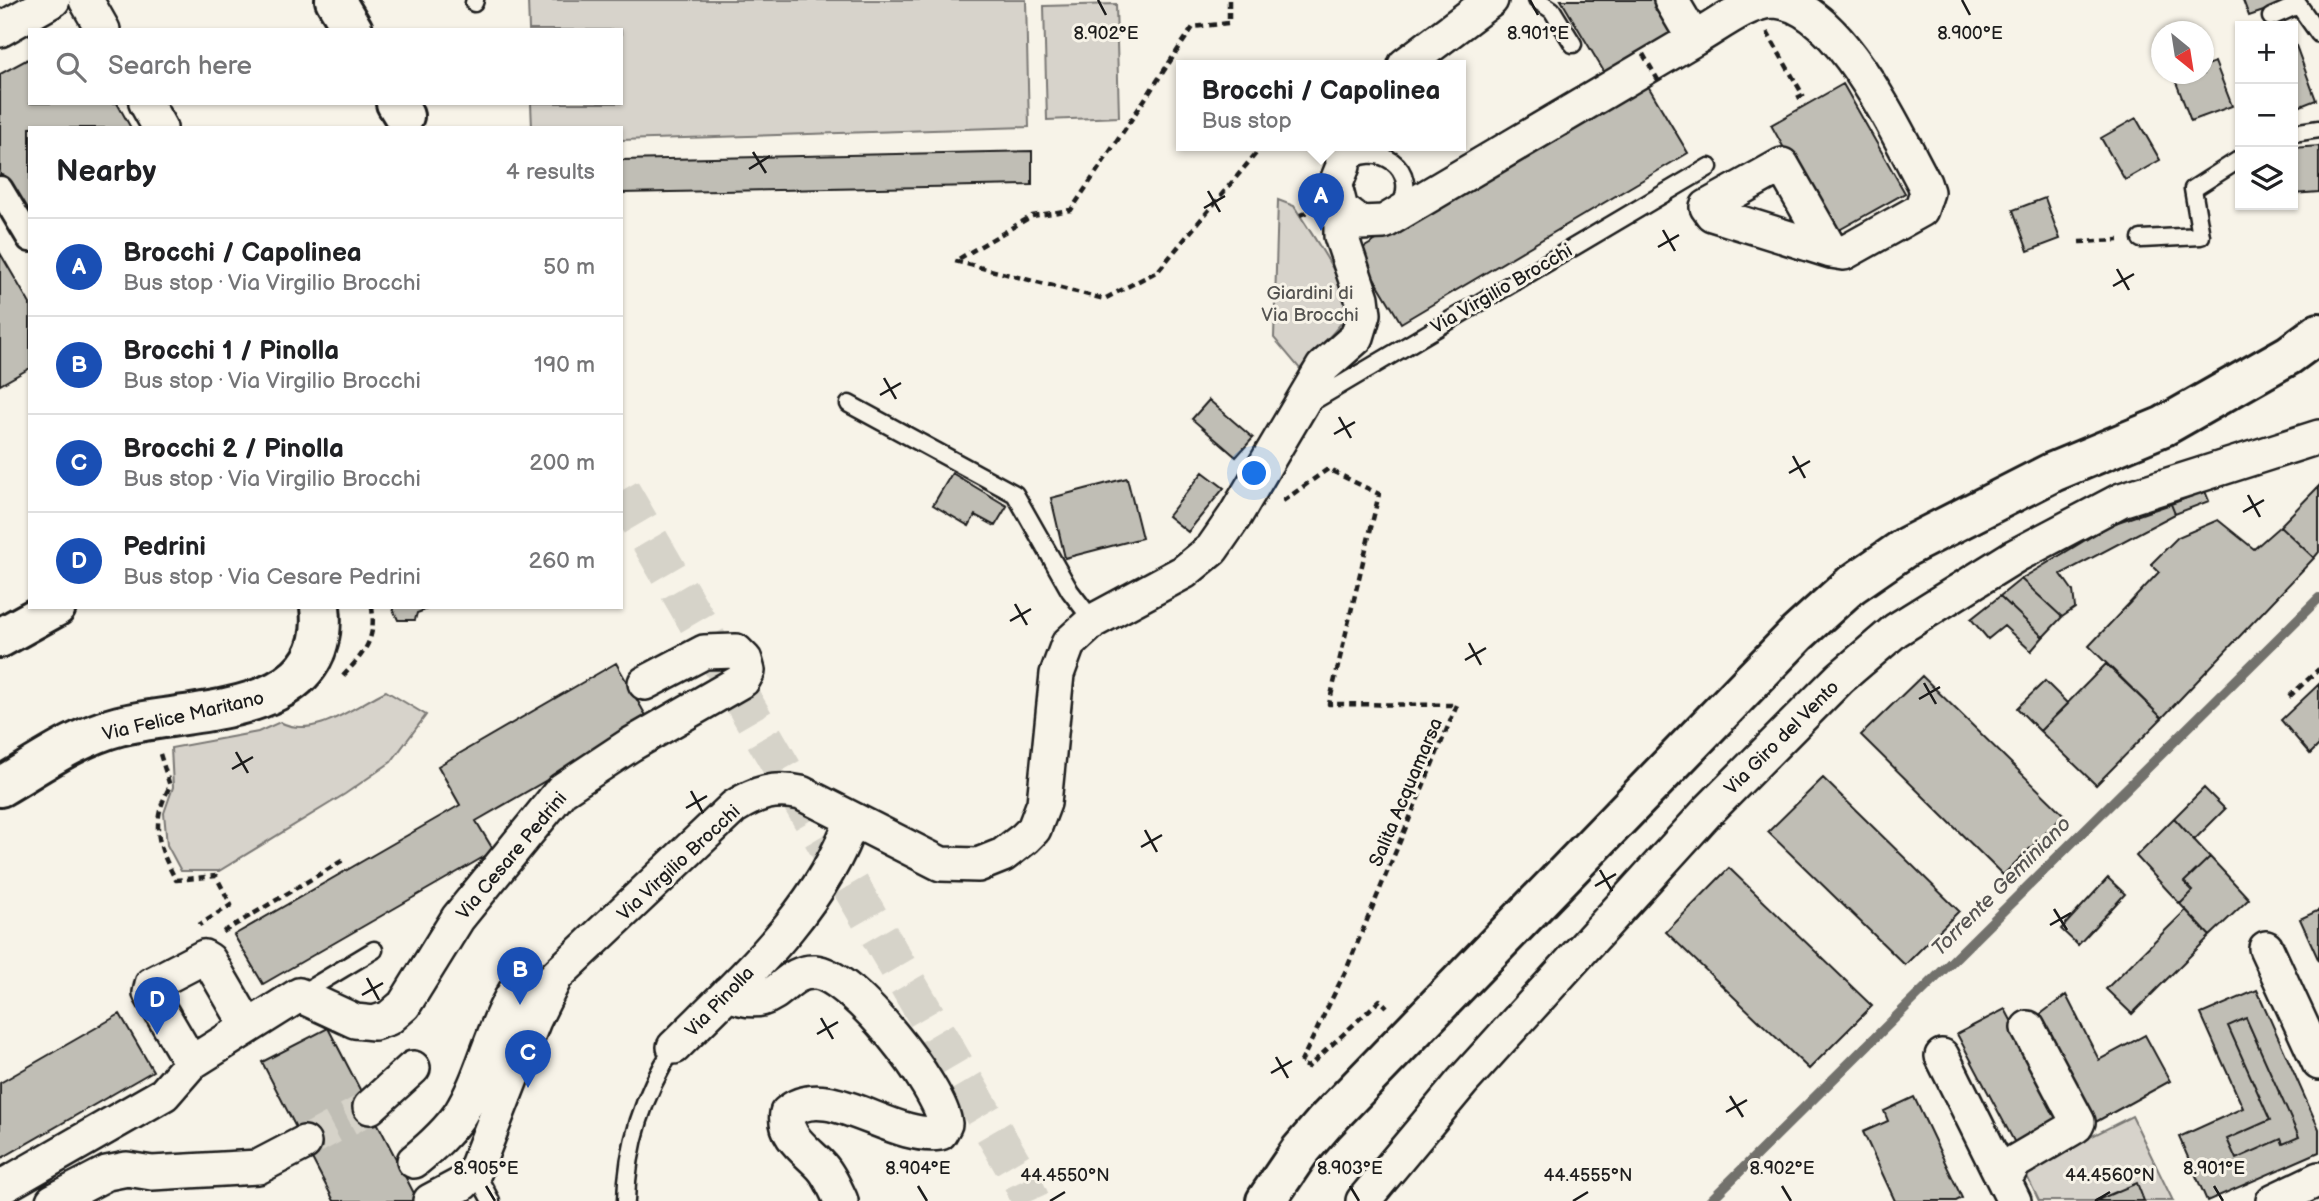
<!DOCTYPE html>
<meta charset="utf-8">
<style>
body{margin:0;font-family:"Balsamiq Sans",sans-serif;background:#f6f6f6;color:#202124}
.controls{position:absolute;right:21px;top:21px;display:grid;overflow:hidden;border-radius:0px;box-shadow:0 2px 5px #0004}
.controls button{width:63px;height:63px;display:grid;place-items:center;padding:0;border:0;border-bottom:2px solid #e0e0e0;background:#fff;color:#202124;font:35px sans-serif}
.compass{position:absolute;left:2151px;top:21px;width:63px;height:63px;border-radius:50%;background:#fff;box-shadow:0 2px 5px #0004;rotate:150deg}
.you{position:absolute;left:1255px;top:474px;width:24px;height:24px;margin:-18px;border:5px solid #fff;border-radius:50%;background:#1a73e8;box-shadow:0 0 0 10px #1a73e833}
.badge{display:grid;place-items:center;width:46px;height:46px;border-radius:50%;background:#1a73e8;color:#fff;font-size:23px;font-weight:700}
.pin{position:absolute;translate:-50% -58px;filter:drop-shadow(0 2px 4px #0008)}
.pin::after{content:'';position:absolute;top:37px;width:24px;height:21px;background:inherit;clip-path:polygon(0 0,100% 0,50% 100%)}
.popup{position:absolute;left:1176px;top:60px;width:290px;height:91px;box-sizing:border-box;display:grid;place-content:center;border-radius:0px;background:#fff;filter:drop-shadow(0 2px 5px #0005);font-size:23px;white-space:nowrap;color:#757577}
.popup b{font-size:26px;color:#202124}
.popup::after{content:'';position:absolute;left:50%;top:100%;margin-left:-14px;border:14px solid transparent;border-top-color:#fff}
.list{margin:0;padding:0;list-style:none}
h2{display:flex;justify-content:space-between;align-items:center;height:91px;margin:0;padding:0 28px;font-size:30px}
h2 small{font-size:23px;font-weight:400;color:#757577}
.list li{display:grid;grid-template-columns:46px 1fr auto;gap:21px;align-items:center;box-sizing:border-box;height:98px;padding:0 28px;border-top:2px solid #e0e0e0}
.list b{display:block;font-size:26px;white-space:nowrap}
.list p{margin:0;font-size:23px;white-space:nowrap;color:#757577}
.list em{font-size:23px;font-style:normal;color:#757577}
.icon{flex:none;width:38px;height:38px;fill:none;stroke:currentColor;stroke-width:2;stroke-linecap:round;stroke-linejoin:round}
.map{position:relative;flex:none;width:2319px;height:1201px;overflow:hidden}
.search{position:absolute;background:#fff;box-shadow:0 2px 5px #0004;left:28px;top:28px;width:595px;height:77px;display:flex;align-items:center;gap:18px;box-sizing:border-box;padding:0 24px;border-radius:0px;color:#757577;font-size:26px}
.panel{position:absolute;background:#fff;box-shadow:0 2px 5px #0004;left:28px;top:126px;width:595px;height:483px;border-radius:0px}
.map>svg:first-child{display:block}
</style>
<div class="map">
<svg width="2319" height="1201" viewBox="0 0 2319 1201">
<rect width="100%" height="100%" fill="#f7f3e8"/>
<filter id="ink" filterUnits="userSpaceOnUse"><feTurbulence type="fractalNoise" baseFrequency=".0143" numOctaves="2"/><feDisplacementMap in="SourceGraphic" scale="14" xChannelSelector="R" yChannelSelector="G"/><feConvolveMatrix kernelMatrix="1 2 1 2 8 2 1 2 1" color-interpolation-filters="sRGB"/></filter>
<g filter="url(#ink)">
<!-- green -->
<path fill="#d7d3cb" stroke="#7a7874" stroke-width="2" d="M528,0H1026L1029,127L621,140V128H532L531,103H621V30H529Z
M1116,4L1119,117L1047,120L1044,6Z
M1278,200L1294,206C1306,226 1356,295 1346,316C1341,327 1310,356 1300,369L1274,338Z
M386,691L426,715L391,762L345,794L219,871H181L167,845L164,813L173,787L171,748L258,732L280,722C314,740 355,706 386,691Z
M2132,1116L2173,1201H2039L2024,1170Z"/>
<g fill="none" stroke-linecap="round" stroke-linejoin="round">
<!-- stream -->
<path stroke="#72716c" stroke-width="10" d="M1710,1201L2319,598"/>
</g>
<!-- building -->
<path fill="#c0beb5" stroke="#1c1c1c" stroke-width="2" d="M1561,0H1659L1678,32L1606,75Z
M2243,0H2283L2284,4L2249,16Z
M2293,43H2295L2316,100L2293,109Z
M30,58V103H117L131,128H30V223L0,173V74Z
M2215,62L2232,106L2191,121L2174,77L2184,74H2204V66Z
M1645,81L1688,153L1401,323L1358,251Z
M1843,84L1905,193L1832,234L1771,125Z
M2136,118L2160,160L2125,180L2101,138Z
M2319,146V192L2293,194V148Z
M1032,151V185L621,193V160Z
M2045,198L2060,239L2028,251L2013,210Z
M0,253L30,304V368L0,385Z
M1209,400L1253,438L1236,457L1192,419Z
M1203,472L1224,488L1188,532L1168,516Z
M952,473L1007,506L995,526L975,515L969,526L933,505Z
M1127,478L1142,538L1065,558L1051,498Z
M2319,486V552L2314,558L2280,526Z
M2205,491L2209,501L2175,514L2171,504Z
M2171,504L2175,514L2061,574L2073,591L2075,608L2062,617L2021,579L2112,524Z
M2218,520L2254,549L2280,526L2314,558L2162,718L2089,646L2159,572L2151,564L2178,537Z
M2021,579L2062,617L2043,637L2000,596Z
M2000,596L2043,637L2031,651L2004,626L1988,639L1971,619Z
M392,607H433L417,613L415,620H398Z
M616,663L649,721L476,821L494,851L263,984L234,935L460,805L438,766Z
M2106,664L2162,718L2096,785L2040,731Z
M1922,676L2064,815L2003,875L1861,735Z
M2045,681L2068,704L2040,731L2017,708Z
M2319,684V745L2310,754L2281,720Z
M1823,778L1959,911L1905,965L1768,832Z
M2204,788L2225,809L2194,840L2174,818Z
M2174,818L2210,857L2184,882L2193,891L2180,904L2136,856Z
M2210,857L2249,899L2210,936L2180,904L2193,891L2184,882Z
M1729,868L1872,1006L1809,1069L1666,932Z
M2108,878L2125,894L2078,945L2061,929Z
M2186,910L2210,936L2132,1014L2106,989Z
M2319,910V961L2300,919Z
M2257,990L2319,1129V1152L2207,1201L2179,1137L2243,1108L2201,1014Z
M2066,995L2099,1060L2145,1035L2170,1081L2092,1124L2038,1016Z
M2005,1009L2065,1122L2017,1147L1957,1034Z
M120,1014L153,1071L0,1159V1083Z
M2246,1018L2299,1137L2283,1144L2281,1139L2236,1159L2227,1139L2270,1120L2228,1026Z
M328,1028L418,1201H334L262,1062Z
M1914,1097L1962,1198L1956,1201H1895L1863,1132L1888,1121L1884,1111Z
M2137,1183L2144,1201H2095Z"/>
<g fill="none" stroke-linecap="round" stroke-linejoin="round">
<!-- minor-tunnel -->
<path stroke="#d6d3c9" stroke-width="33" stroke-dasharray="33 17" stroke-linecap="butt" d="M304,1143L370,1107"/>
<!-- motorway-tunnel -->
<path stroke="#d6d3c9" stroke-width="38" stroke-dasharray="38 19" stroke-linecap="butt" d="M621,491L1020,1177L1031,1201"/>
<!-- service casing -->
<g stroke="#1c1c1c" stroke-width="21">
<path id="service" d="M1537,0L1552,10L1573,44
M2295,0L2319,34
M474,3L475,0
M2271,17L2298,5
M2293,133L2319,129
M1343,166C1377,137 1422,169 1399,208
M2141,239L2201,236L2193,189L2240,159
M1310,403L1709,167
M849,404L1015,494L1070,591L1093,621
M299,995L374,950
M475,1171L491,1201
M626,1201C627,1146 644,1093 674,1047"/>
</g>
<!-- pedestrian casing -->
<g stroke="#1c1c1c" stroke-width="30">
<path id="pedestrian" d="M0,189L30,239"/>
</g>
<!-- minor casing -->
<g stroke="#1c1c1c" stroke-width="38">
<path id="minor" d="M86,0L103,30
M0,30L53,0
M1694,39C1716,27 1745,3 1771,1C1837,0 1897,134 1924,183L1927,192L1921,210L1844,253L1831,251L1782,165L1707,207L1712,214L1831,251
M1405,65L1491,0
M146,103L160,128
M1342,145L1343,166L1335,186L1341,209L1360,223L1384,222L1694,39L1671,0
M2266,948L2319,1063
M728,993C778,1017 780,970 815,972C853,975 941,1088 945,1124L940,1133C891,1141 827,1078 787,1113C783,1137 808,1151 822,1167C830,1176 836,1190 841,1201
M674,1047C741,980 821,910 852,819
M1942,1056L2014,1201
M191,1063L150,993L152,984L204,957L209,960L247,1025
M370,1107L413,1068
M414,1161C431,1147 447,1133 460,1114C485,1074 492,1024 520,984L533,982L550,987
M2004,1180L2015,1162L2076,1126L2078,1122L2028,1028
M0,1188L164,1094L191,1063L299,995L355,1021L374,1023L389,1018L404,1005L458,918L562,790L630,745L743,680L748,671L745,660L736,651L704,652L645,683
M53,1201L107,1173L127,1169L152,1173L258,1167L304,1143
M430,1201L462,1184L475,1171L534,1020L556,976L734,807C756,793 775,787 801,793L941,864L978,865L1003,855L1025,838L1034,829L1044,803L1057,674L1068,644L1093,621L1184,572L1212,549L1235,516L1323,367L1357,337L1364,314L1362,298L1341,236V209
M1363,1201L1462,1082L1708,811L1840,678L1896,630L2015,556L2121,500L2319,437
M2273,1201L2319,1179"/>
</g>
<!-- tertiary casing -->
<g stroke="#1c1c1c" stroke-width="44">
<path id="tertiary" d="M0,638L56,607
M0,787C38,765 76,737 119,726C190,708 333,718 320,607"/>
</g>
<!-- motorway casing -->
<g stroke="#1c1c1c" stroke-width="44">
<path id="motorway" d="M335,0L353,30
M396,103L404,116
M1266,1201L1300,1151L1325,1122L1797,634L1851,585L1906,547L2053,472L2164,426L2289,355L2319,333"/>
</g>
<!-- path -->
<path stroke="#1c1c1c" stroke-width="4.5" stroke-dasharray="7 5" stroke-linecap="butt" d="M1229,0V23L1193,27L1071,210L1032,216L955,261L1104,299L1158,271L1263,145
M1767,32L1803,95L1793,100
M1300,215L1310,211
M2079,242L2119,240
M1283,501L1328,469L1379,494L1329,704L1457,705L1347,968L1300,1064L1308,1067L1380,1000L1387,1007
M343,676C365,652 376,640 372,607
M2289,697L2319,669
M160,754L170,786C150,823 157,845 176,880L216,876L231,905L199,925
M223,932L345,859"/>
<!-- service -->
<use href="#service" stroke="#f7f3e8" stroke-width="16"/>
<!-- pedestrian -->
<use href="#pedestrian" stroke="#f7f3e8" stroke-width="24"/>
<!-- minor -->
<use href="#minor" stroke="#f7f3e8" stroke-width="33"/>
<!-- tertiary -->
<use href="#tertiary" stroke="#f7f3e8" stroke-width="38"/>
<!-- motorway -->
<use href="#motorway" stroke="#f7f3e8" stroke-width="38"/>
<!-- path-bridge -->
<path stroke="#1c1c1c" stroke-width="4.5" stroke-dasharray="7 5" stroke-linecap="butt" d="M1643,54L1661,85"/>
</g>
</g>
<!-- ticks -->
<path fill="none" stroke="#1c1c1c" stroke-width="2.5" d="M1098,0L1106,15M1530,0L1538,15M1962,0L1970,15M753,152L766,173M749,169L770,156M1208,191L1220,212M1204,208L1225,196M1663,230L1675,251M1658,247L1679,235M2117,269L2129,290M2113,286L2134,274M884,378L896,399M880,395L901,383M1339,417L1351,438M1334,434L1355,422M1793,456L1805,478M1789,473L1810,461M2248,495L2260,517M2243,512L2264,500M1015,604L1027,625M1010,621L1031,609M1469,643L1481,665M1465,660L1486,648M1924,683L1936,704M1919,699L1940,687M236,752L248,773M232,769L253,757M691,791L703,813M686,808L707,796M1145,830L1157,852M1141,847L1162,835M1600,870L1612,891M1595,886L1616,874M2054,909L2067,930M2050,925L2071,913M367,978L379,1000M362,995L383,983M821,1018L833,1039M817,1034L838,1022M1276,1057L1288,1078M1271,1073L1292,1061M1730,1096L1743,1117M1726,1112L1747,1100M486,1186L495,1201M918,1186L927,1201M1350,1186L1359,1201M1782,1186L1791,1201M2214,1186L2223,1201M1050,1201L1065,1192M1573,1201L1588,1192M2095,1201L2110,1192"/>
<g text-anchor="middle" stroke-width="6" stroke-linejoin="round" paint-order="stroke">
<!-- street labels -->
<g font-size="19" fill="#1c1c1c" stroke="#f7f3e8">
<text transform="translate(1501 288) rotate(-30)" y="7">Via Virgilio Brocchi</text>
<text transform="translate(183 715) rotate(-13)" y="7">Via Felice Maritano</text>
<text transform="translate(1781 737) rotate(-45)" y="7">Via Giro del Vento</text>
<text transform="translate(1405 792) rotate(-67)" y="7">Salita Acquamarsa</text>
<text transform="translate(511 855) rotate(-50)" y="7">Via Cesare Pedrini</text>
<text transform="translate(678 862) rotate(-43)" y="7">Via Virgilio Brocchi</text>
<text transform="translate(719 1001) rotate(-46)" y="7">Via Pinolla</text>
</g>
<!-- park labels -->
<g font-size="19" fill="#545351" stroke="#f7f3e8">
<text x="1310" y="299">Giardini di<tspan x="1310" dy="22">Via Brocchi</tspan></text>
</g>
<!-- water labels -->
<g font-size="21" font-style="italic" fill="#565452" stroke="#f7f3e8">
<text transform="translate(2001 886) rotate(-45)" y="7">Torrente Geminiano</text>
</g>
</g>
<g font-size="18" text-anchor="middle" fill="#1c1c1c" stroke="#f7f3e8" stroke-width="6" stroke-linejoin="round" paint-order="stroke">
<text x="1106" y="39">8.902°E</text>
<text x="1538" y="39">8.901°E</text>
<text x="1970" y="39">8.900°E</text>
<text x="486" y="1174">8.905°E</text>
<text x="918" y="1174">8.904°E</text>
<text x="1350" y="1174">8.903°E</text>
<text x="1782" y="1174">8.902°E</text>
<text x="2214" y="1174">8.901°E</text>
<text x="1065" y="1181">44.4550°N</text>
<text x="1588" y="1181">44.4555°N</text>
<text x="2110" y="1181">44.4560°N</text>
</g>
</svg>
<div class="controls">
<button>+</button>
<button>−</button>
<button><svg class="icon" aria-label="layers" viewBox="0 0 24 24"><path d="M12 4l9 5-9 5-9-5zM3 14l9 5 9-5"/></svg></button>
</div>
<svg class="compass" viewBox="-18 -18 36 36"><path d="M0-13l5 13h-10z" fill="#e53935"/><path d="M0 13l5-13h-10z" fill="#757577"/></svg>
<div class="you"></div>
<div class="pin badge" style="left:1321px;top:231px;background:#1a4fb4">A</div>
<div class="popup"><b>Brocchi / Capolinea</b>Bus stop</div>
<div class="pin badge" style="left:520px;top:1005px;background:#1a4fb4">B</div>
<div class="pin badge" style="left:528px;top:1088px;background:#1a4fb4">C</div>
<div class="pin badge" style="left:157px;top:1035px;background:#1a4fb4">D</div>
<div class="search"><svg class="icon" aria-label="search" viewBox="0 0 24 24"><circle cx="10" cy="10" r="6"/><path d="M15 15l6 6"/></svg>Search here</div>
<section class="panel">
<h2>Nearby<small>4 results</small></h2>
<ul class="list">
<li><span class="badge" style="background:#1a4fb4">A</span><div><b>Brocchi / Capolinea</b><p>Bus stop · Via Virgilio Brocchi</p></div><em>50 m</em></li>
<li><span class="badge" style="background:#1a4fb4">B</span><div><b>Brocchi 1 / Pinolla</b><p>Bus stop · Via Virgilio Brocchi</p></div><em>190 m</em></li>
<li><span class="badge" style="background:#1a4fb4">C</span><div><b>Brocchi 2 / Pinolla</b><p>Bus stop · Via Virgilio Brocchi</p></div><em>200 m</em></li>
<li><span class="badge" style="background:#1a4fb4">D</span><div><b>Pedrini</b><p>Bus stop · Via Cesare Pedrini</p></div><em>260 m</em></li>
</ul>
</section>
</div>
